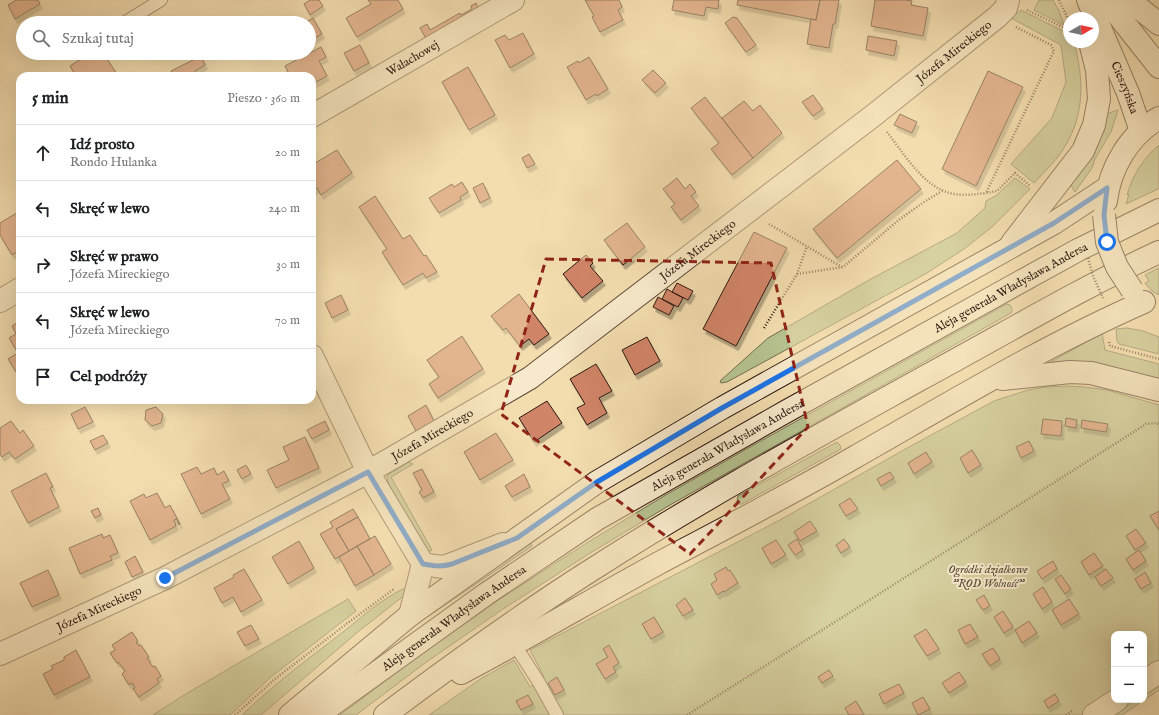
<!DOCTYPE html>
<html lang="pl">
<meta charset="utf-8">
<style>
body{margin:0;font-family:"IM FELL English",serif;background:#f6f6f6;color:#202124}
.controls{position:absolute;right:12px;bottom:12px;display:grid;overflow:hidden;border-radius:8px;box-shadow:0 4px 16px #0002}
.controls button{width:36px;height:36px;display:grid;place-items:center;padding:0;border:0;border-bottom:1px solid #e0e0e0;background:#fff;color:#202124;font:20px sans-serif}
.compass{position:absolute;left:1063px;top:12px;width:36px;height:36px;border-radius:50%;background:#fff;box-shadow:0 4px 16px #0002;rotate:81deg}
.stop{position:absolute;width:12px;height:12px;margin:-9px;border:3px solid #1a73e8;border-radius:50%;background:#fff}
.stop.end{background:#1a73e8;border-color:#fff;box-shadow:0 1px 4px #0008}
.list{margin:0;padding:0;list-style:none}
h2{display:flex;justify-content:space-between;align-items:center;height:52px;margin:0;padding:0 16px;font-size:17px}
h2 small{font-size:13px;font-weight:400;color:#757577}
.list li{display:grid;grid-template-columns:26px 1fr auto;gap:12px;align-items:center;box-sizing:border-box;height:56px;padding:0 16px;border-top:1px solid #e0e0e0}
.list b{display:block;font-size:15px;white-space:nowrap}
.list p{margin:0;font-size:13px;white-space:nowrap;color:#757577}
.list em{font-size:13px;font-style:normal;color:#757577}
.icon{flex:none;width:22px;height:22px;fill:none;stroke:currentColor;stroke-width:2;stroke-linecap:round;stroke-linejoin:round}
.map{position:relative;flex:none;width:1159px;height:715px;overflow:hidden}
.search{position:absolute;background:#fff;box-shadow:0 4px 16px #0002;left:16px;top:16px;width:300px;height:44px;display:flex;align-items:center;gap:10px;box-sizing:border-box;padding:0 14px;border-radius:22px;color:#757577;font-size:15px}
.panel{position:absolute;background:#fff;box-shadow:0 4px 16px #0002;left:16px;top:72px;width:300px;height:332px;border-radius:12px}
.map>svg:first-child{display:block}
</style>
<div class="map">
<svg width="1159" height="715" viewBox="0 0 1159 715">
<defs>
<filter id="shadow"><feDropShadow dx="2.5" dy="4.5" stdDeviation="0" flood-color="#0004"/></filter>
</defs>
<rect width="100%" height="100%" fill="#f3ddaf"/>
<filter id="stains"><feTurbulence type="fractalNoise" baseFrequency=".005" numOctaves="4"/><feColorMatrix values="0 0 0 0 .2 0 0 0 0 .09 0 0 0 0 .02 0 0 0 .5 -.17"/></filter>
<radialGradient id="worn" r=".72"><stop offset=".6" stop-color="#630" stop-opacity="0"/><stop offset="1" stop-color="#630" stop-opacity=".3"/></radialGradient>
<!-- green -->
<path fill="#b5c28f" stroke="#726e50" d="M1039,0H1053L1059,11L1064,25L1034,10Z
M1021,10L1069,34V42H1074C1084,79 1085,115 1064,148C1057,160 1043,173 1034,183L1011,164L1052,118L1066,82L1061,45L1011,18Z
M1118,110L1111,132L1095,159L1092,168L1075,192L1069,182L1105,114Z
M1159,145V187L1158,189L1126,204L1129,194L1127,195C1133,174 1143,159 1159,145Z
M1015,178L1030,189L993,226L964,249L927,273L727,382L721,383L720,381L768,338L869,280L957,233L985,208L986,201L997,195Z
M1159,268V295L1152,291L1145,283L1149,281L1145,275Z
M1007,304L1010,305C1012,308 1013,309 1011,313L670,505L587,555L503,609L425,663L356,715H340L420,655L494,603L585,544L664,496L750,447Z
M1127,328L1143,331L1159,337V354L1119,344L1117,341L1116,329Z
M1102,333L1105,350L1159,364V380L1102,365L1072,361L1051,362Z
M1067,386L1085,387L1107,390L1159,405V664L1144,674V634H1114V693L1081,715H429L482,678L514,660L530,687L544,677L530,650L778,521L909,447L994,401L1028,390L1047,387Z
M837,442L840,445L841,449L742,504H738L737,502L738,496Z
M409,462L413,464L391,477L432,550L427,552L423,547L388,483L387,477L389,474Z
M530,541L532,546L408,630L406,626Z
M410,586L411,590L359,631L261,715H242C273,685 308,659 343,632C363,616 386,595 410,586Z
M348,599L356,611L272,676L230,715H153L184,695Z
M1159,684V690L1144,700V694Z
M1135,700H1144L1122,715H1113Z"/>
<!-- building -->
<path fill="#d18568" stroke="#2e1911" filter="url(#shadow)" d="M16,0H38L40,4L15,19L8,5Z
M310,0H319L323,6L310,15L304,4Z
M368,0H398L403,9L357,37L346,18L371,4Z
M585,0H619L622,7L618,10L623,20L600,32L592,17L594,16Z
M674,0H719L718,9L706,7L704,16L672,10Z
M738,0H820L816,20L737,5Z
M820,0H839L835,24H833L829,48L807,44L811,19L816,20Z
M875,0H905L912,1L911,5L928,8L923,36L871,26Z
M476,3L479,11L427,40L420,28L427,24L430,30L460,13L461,15L472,9L471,6Z
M733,17L737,18L756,45L746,52L725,23Z
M313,18L322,34L313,39L309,32V29H310L309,23H307L306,22Z
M523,33L534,54L510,68L495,40L505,35L509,40Z
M868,36L897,41L894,56L866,50Z
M360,45L369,63L354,71L344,53Z
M321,47L326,57L319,61L327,76L312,84V76H290L285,66Z
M90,53H103L117,74L114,76H76L70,66Z
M201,56L205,65L195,71L197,76H174L171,71Z
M589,57L608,89L597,96L596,94L586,100L567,67L578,61L579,63Z
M468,67L495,115L469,130L442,82Z
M653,70L666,83L655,93L642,80Z
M988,71L1023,87L976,186L942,169Z
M813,95L823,109L813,116L802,102Z
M705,97L753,158L732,175L711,149L719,143L691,108Z
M744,101L753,111L760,105L782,133L753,158L722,118Z
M900,114L917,122L912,133L894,125Z
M337,150L352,173L321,195L317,188L312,191V165Z
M529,154L535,164L527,168L522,158Z
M897,160L921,189L837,258L813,229Z
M677,178L685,189L690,184L696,192L691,196L699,206L681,220L671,207L675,204L663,189Z
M462,182L468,192L460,197L461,200L439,213L429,198L452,184L454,187Z
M483,183L490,198L480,203L473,188Z
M375,196L403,239L410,235L424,256L426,255L437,272L426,278L423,273L403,285L382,252L387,249L359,207Z
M20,211V250L12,255L0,235V223Z
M627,223L645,247L623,265L604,240Z
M754,232L787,248L736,346L703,329Z
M586,255L593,263L590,266L603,281L582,298L563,274Z
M677,283L693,291L688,300L672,292Z
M667,289L683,298L678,307L662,299Z
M519,294L549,334L534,345L529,339L520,346L506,328L503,330L491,316Z
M341,295L348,310L332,318L325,303Z
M658,297L674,306L669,315L653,307Z
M20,321V378L8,359L18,353L9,338L16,334L12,326Z
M462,336L483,369L438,398L429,384L439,377L427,360Z
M647,337L660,361L635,375L622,350Z
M596,364L612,391L599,398L607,413L587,425L577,408L585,404L570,379Z
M547,401L562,423L534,442L519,418Z
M426,405L434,421L416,431L408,416Z
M85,407L93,422L78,429L71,414Z
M156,407L163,414L161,423L152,426L145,420L146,410Z
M1066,418L1077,420L1076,428L1065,426Z
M1043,419L1062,421L1061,436L1041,434Z
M1082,420L1108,424L1106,432L1081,428Z
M11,421L20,433L23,430L34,446L15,459L9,452L2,457L0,454V428Z
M325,421L329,430L312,439L307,430Z
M496,433L513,460L480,480L464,452Z
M103,435L108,443L95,450L90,441Z
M305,437L319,468L276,488L267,470L289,460L283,447Z
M1029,441L1034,451L1021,458L1016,447Z
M972,450L981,465L968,473L960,458Z
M926,452L932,462L914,474L908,463Z
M246,465L251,474L242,479L237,470Z
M197,467L201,474L214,468L217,475L224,471L229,481L222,484L230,499L201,514L181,474Z
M422,469L434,492L423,498L419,492L422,490L413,473Z
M890,472L894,478L881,486L877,479Z
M46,473L53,487L50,488L59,507L28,523L11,491Z
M524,474L530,487L512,497L505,486Z
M157,493L165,508L170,505L180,524L179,525L177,519L174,520L176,526L150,540L130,501L144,494L146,498Z
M850,498L858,509L846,516L839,505Z
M98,508L101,515L95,518L91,511Z
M353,509L358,517L336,529L349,551L335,559L320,534L333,527L330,522Z
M1159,511V530L1150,516Z
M358,517L370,539L349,551L336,529Z
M810,521L817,531L800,541L794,532Z
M1136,529L1146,543L1135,550L1126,536Z
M102,534L103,538L110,535L118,553L110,556L112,560L80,574L69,548Z
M375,536L391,564L374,575L357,546Z
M797,539L803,550L795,555L788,545Z
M844,539L850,547L841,553L836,545Z
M776,540L786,555L771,564L762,548Z
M299,541L314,568L288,584L272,557Z
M357,546L374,575L355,586L339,557Z
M1139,550L1146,561L1133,570L1126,559Z
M1094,553L1103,566L1089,575L1081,562Z
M135,556L143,572L132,577L125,562Z
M1053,561L1057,569L1042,579L1037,571Z
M726,567L728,571L730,570L738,583L724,592L723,591L717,595L711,584L717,580L714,574Z
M244,569L262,600L241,612L233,597L222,603L214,588L234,577L233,575Z
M1106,569L1113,578L1101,586L1095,577Z
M48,570L59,595L32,607L20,583Z
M1145,572L1151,583L1141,589L1135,579Z
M1061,575L1071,589L1065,594L1055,579Z
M1043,587L1052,602L1042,609L1033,594Z
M984,595L990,606L983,610L976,600Z
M685,598L693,610L683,616L676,605Z
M1069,599L1079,614L1061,625L1052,610Z
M1003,611L1013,627L1004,633L994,617Z
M654,617L663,632L651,639L642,624Z
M1029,621L1037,633L1022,643L1015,630Z
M970,624L978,637L965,644L958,630Z
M251,625L259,639L245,646L237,632Z
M926,629L939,649L927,656L914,636Z
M132,632L138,641L136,642L139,646L141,645L149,657L147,658L153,667L155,666L161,676L157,679L159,683L139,697L133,689L135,688L132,683L129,685L122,674L125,671L118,662L117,663L110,653L115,650L112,645Z
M609,645L619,663L613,667L616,672L605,679L596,664L608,657L603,649Z
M993,648L1000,659L990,666L982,654Z
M76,650L90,677L54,695L43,674L53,669L51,666L64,660V657Z
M829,670L833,676L822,683L818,677Z
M959,672L966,682L949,693L942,683Z
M557,677L564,690L555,695L548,683Z
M899,684L904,693L884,704L879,694Z
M1055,694L1059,701L1048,708L1044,701Z
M528,695L533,704L521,710L516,701Z
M923,697L930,709L918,715L912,703Z
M856,701L864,715H849L845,708Z"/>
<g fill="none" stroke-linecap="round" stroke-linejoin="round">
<!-- lane casing -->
<g stroke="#5f4a38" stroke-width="14">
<path id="lane" d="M124,23L161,0
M515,645L538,681L557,715"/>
</g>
<!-- street casing -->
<g stroke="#5f4a38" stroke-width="24">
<g id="street">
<path id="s1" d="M312,116L513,0"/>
<path d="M0,301L20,289"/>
<path d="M312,356L368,472L423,564"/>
<path d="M423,564L435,566L443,567L452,564L503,544"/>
<path d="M410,615L423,564"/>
<path id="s2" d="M0,654L165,578L368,472L530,378L874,115L997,17L1006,8L1008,0"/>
<path d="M1144,682L1159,672"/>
<path d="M1094,715L1117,700"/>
</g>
</g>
<!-- secondary casing -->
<g stroke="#2e1911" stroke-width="24">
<g id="secondary">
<path id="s3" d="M1088,0L1128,93L1141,131"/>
<path d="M1106,0L1159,67"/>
<path d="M1129,0L1159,24"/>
<path d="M1106,201C1110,168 1129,135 1159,118"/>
<path d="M1012,243L1083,151L1094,125L1099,99L1097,70L1090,42"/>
<path d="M1002,379L1051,374L1070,372L1091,373L1159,390"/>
<path d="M461,673C528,638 593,599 659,563C725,528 791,494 855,457C950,403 1044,346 1144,302"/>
<path d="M290,715L410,615L597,482L722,408L1054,223L1107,188"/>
<path id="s4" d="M318,715L486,594L597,519L787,411L1078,250L1159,210"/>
<path d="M385,715C453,664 522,614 593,569C699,501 809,441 919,380C999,337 1077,290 1159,252"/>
</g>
</g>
<!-- path -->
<path stroke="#2e1911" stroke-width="2.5" stroke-dasharray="1 2" stroke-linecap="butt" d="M1059,0L1069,21
M1027,10L1069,30
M1016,27L1051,45L1054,51L986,193L997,191L1015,173L1030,186
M887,132C905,155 925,190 955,194C965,196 975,194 986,193
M769,224L842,267
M797,274L843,267L900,219L924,202L942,191
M764,328L797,274L807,246
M1109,342L1110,346L1159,359
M235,715L275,679L345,625L394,589
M687,715L846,615L1146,424L1156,423L1159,424
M1066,715L1072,711"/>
<!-- lane -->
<use href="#lane" stroke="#f7e9cb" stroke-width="12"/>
<!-- street -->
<use href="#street" stroke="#f7e9cb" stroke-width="22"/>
<!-- secondary -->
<use href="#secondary" stroke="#f7e9cb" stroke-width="22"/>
<!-- secondary-bridge casing -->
<g stroke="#2e1911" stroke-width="24" stroke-linecap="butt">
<path id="secondary-bridge" d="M1104,215L1107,242L1117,267L1132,290"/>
</g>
<!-- path-bridge -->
<path stroke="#2e1911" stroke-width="2.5" stroke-dasharray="1 2" stroke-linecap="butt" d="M1088,258L1093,276L1103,298"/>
<!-- secondary-bridge -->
<use href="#secondary-bridge" stroke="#f7e9cb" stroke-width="22"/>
</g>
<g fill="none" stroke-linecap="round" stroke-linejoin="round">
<!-- route -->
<path stroke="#1a73e8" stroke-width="5" d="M165,578L368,472L423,564C434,566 442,567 452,564L517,538L597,482L722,408L1054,223L1107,188L1104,215L1107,242"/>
</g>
<!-- marked area -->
<path d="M0 0H1159V715H0ZM546,259L771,263L808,427L690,554L501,414Z" fill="#f3ddaf" fill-opacity=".55" fill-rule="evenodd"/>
<path fill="none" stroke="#8f2418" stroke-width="3" stroke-dasharray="8 5" stroke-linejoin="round" d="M546,259L771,263L808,427L690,554L501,414Z"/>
<g text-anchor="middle" stroke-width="4" stroke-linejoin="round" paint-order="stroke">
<!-- street labels -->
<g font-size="12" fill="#2e1911" stroke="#f7e9cb">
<text dy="4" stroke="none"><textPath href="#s2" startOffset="1133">Józefa Mireckiego</textPath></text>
<text dy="4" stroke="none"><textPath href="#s1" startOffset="116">Wałachowej</textPath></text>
<text dy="4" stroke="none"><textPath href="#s3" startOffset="95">Cieszyńska</textPath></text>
<text dy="4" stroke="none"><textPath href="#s2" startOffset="809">Józefa Mireckiego</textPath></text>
<text dy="4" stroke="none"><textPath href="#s4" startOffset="815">Aleja generała Władysława Andersa</textPath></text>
<text dy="4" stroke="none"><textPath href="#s2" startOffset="485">Józefa Mireckiego</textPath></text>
<text dy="4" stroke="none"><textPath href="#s4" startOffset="491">Aleja generała Władysława Andersa</textPath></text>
<text dy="4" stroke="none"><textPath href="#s2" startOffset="109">Józefa Mireckiego</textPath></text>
<text dy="4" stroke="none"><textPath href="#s4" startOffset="167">Aleja generała Władysława Andersa</textPath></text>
</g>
<!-- park labels -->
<g font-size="12" font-style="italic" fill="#564c37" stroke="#f7e9cb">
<text x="988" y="573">Ogródki działkowe<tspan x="988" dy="14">"ROD Wolność"</tspan></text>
</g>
</g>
<rect width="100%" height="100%" filter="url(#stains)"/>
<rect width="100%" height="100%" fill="url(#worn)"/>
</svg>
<div class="controls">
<button>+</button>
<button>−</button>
</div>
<svg class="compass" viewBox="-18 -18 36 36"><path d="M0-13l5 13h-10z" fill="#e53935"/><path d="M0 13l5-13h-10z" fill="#757577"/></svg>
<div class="stop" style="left:1107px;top:242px"></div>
<div class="stop end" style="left:165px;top:578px"></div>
<div class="search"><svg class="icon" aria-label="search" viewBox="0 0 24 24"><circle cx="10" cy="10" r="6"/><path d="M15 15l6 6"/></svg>Szukaj tutaj</div>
<section class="panel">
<h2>5 min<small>Pieszo · 360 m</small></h2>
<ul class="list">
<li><svg class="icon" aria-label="ahead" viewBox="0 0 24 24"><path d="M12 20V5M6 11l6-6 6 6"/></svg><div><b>Idź prosto</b><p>Rondo Hulanka</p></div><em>20 m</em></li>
<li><svg class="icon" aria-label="left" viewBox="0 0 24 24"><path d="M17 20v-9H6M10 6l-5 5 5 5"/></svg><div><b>Skręć w lewo</b></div><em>240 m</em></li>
<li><svg class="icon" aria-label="right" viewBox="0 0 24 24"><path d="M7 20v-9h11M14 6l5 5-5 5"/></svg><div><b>Skręć w prawo</b><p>Józefa Mireckiego</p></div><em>30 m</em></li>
<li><svg class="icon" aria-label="left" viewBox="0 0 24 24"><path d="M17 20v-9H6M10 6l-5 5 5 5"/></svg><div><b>Skręć w lewo</b><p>Józefa Mireckiego</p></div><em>70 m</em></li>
<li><svg class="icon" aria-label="arrive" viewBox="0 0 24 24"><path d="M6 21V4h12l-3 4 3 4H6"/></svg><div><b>Cel podróży</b></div></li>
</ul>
</section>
</div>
